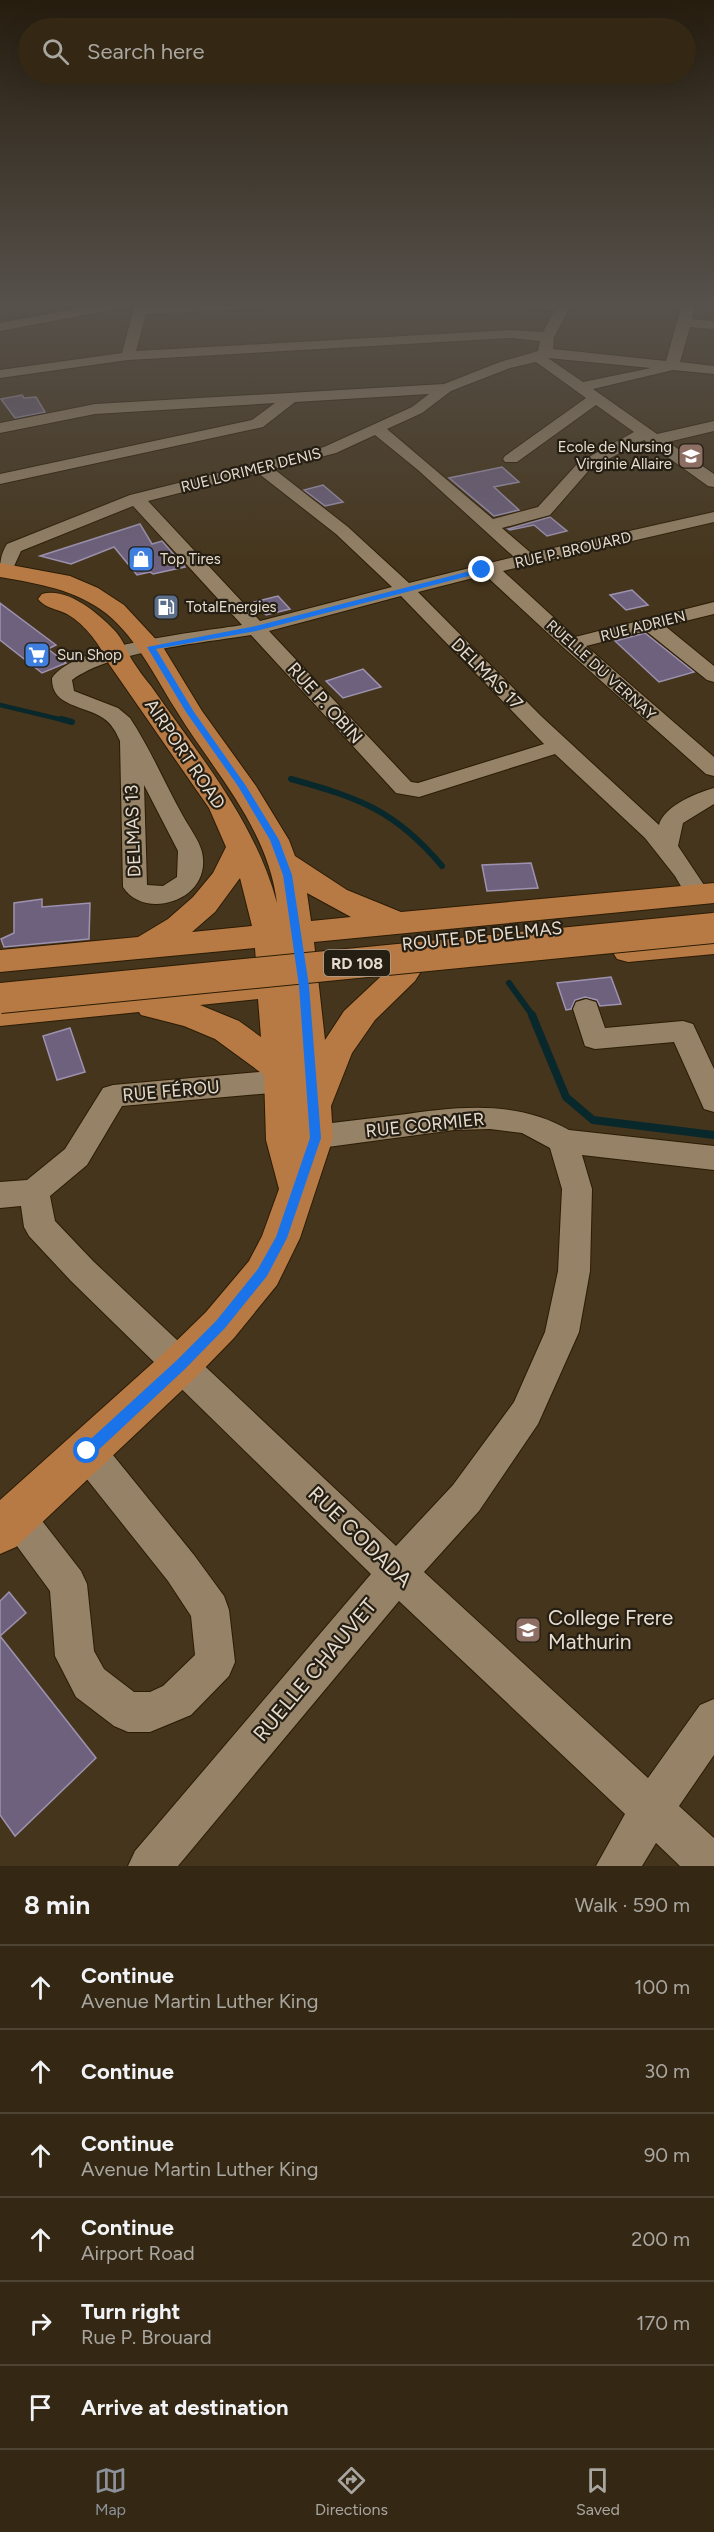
<!DOCTYPE html>
<meta charset="utf-8">
<style>
body{margin:0;font-family:Figtree,sans-serif;background:#3f3422;color:#f1f3f6}
.stop{position:absolute;width:18px;height:18px;margin:-14px;border:4px solid #1a73e8;border-radius:50%;background:#fff}
.stop.end{background:#1a73e8;border-color:#fff;box-shadow:0 2px 6px #0008}
.list{margin:0;padding:0;list-style:none}
h2{display:flex;justify-content:space-between;align-items:center;height:78px;margin:0;padding:0 24px;font-size:26px}
h2 small{font-size:20px;font-weight:400;color:#a9a6a0}
.list li{display:grid;grid-template-columns:39px 1fr auto;gap:18px;align-items:center;box-sizing:border-box;height:84px;padding:0 24px;border-top:2px solid #4e4434}
.list b{display:block;font-size:22px;white-space:nowrap}
.list p{margin:0;font-size:20px;white-space:nowrap;color:#a9a6a0}
.list em{font-size:20px;font-style:normal;color:#a9a6a0}
.icon{flex:none;width:33px;height:33px;fill:none;stroke:currentColor;stroke-width:2;stroke-linecap:round;stroke-linejoin:round}
.map{position:relative;flex:none;width:714px;height:1866px;overflow:hidden}
.search{position:absolute;background:#342815;box-shadow:0 6px 24px #0002;left:18px;right:18px;top:18px;height:66px;display:flex;align-items:center;gap:15px;box-sizing:border-box;padding:0 21px;border-radius:33px;color:#a9a6a0;font-size:22px}
.sheet{height:582px;background:#342815}
nav{display:flex;justify-content:space-around;align-items:center;box-sizing:border-box;height:84px;border-top:2px solid #4e4434;background:#342815;font-size:16px;color:#a9a6a0}
nav a{display:grid;justify-items:center;gap:3px}
nav .on{color:#8c9099}
.map>svg:first-child{display:block}
</style>
<div class="map">
<svg width="714" height="1866" viewBox="0 0 714 1866">
<rect width="100%" height="100%" fill="#45351c"/>
<g fill="none" stroke-linecap="round" stroke-linejoin="round">
<!-- stream-far2 -->
<path stroke="#08282b" stroke-width="4.5" d="M0,705L67,721"/>
<!-- stream-far1 -->
<path stroke="#08282b" stroke-width="6" d="M61,719L72,722
M291,779C359,798 395,810 442,866
M509,983L533,1016"/>
<!-- stream -->
<path stroke="#08282b" stroke-width="8" d="M532,1015L566,1097L593,1120L714,1135"/>
</g>
<!-- building -->
<path fill="#6d617d" stroke="#9d92af" stroke-width="1.5" d="M22,395L24,398L36,397L45,412L15,418L1,399Z
M502,467L519,482L494,487L519,510L494,516L449,478Z
M323,485L343,502L325,506L304,490Z
M550,517L567,531L547,536L534,525L510,530L508,529Z
M140,524L152,544L162,541L185,567L153,574L150,572L137,575L114,547L71,564L40,556Z
M632,590L648,605L626,610L610,595Z
M278,596L290,609L266,615L254,602Z
M0,603L56,645L48,649L66,663L42,673L0,640Z
M645,633L694,672L659,682L615,641Z
M363,669L381,687L343,698L326,681Z
M531,863L538,888L487,891L482,865Z
M42,899V907L90,903L89,939L4,947L1,939L14,933V903Z
M611,977L621,1004L600,1006L597,1000L585,997L575,1000L571,1009L566,1010L557,983Z
M70,1028L85,1072L57,1080L43,1036Z
M9,1592L26,1613L0,1636V1601Z
M0,1636L96,1758L15,1836L0,1815Z"/>
<g fill="none" stroke-linecap="round" stroke-linejoin="round">
<!-- minor casing -->
<g stroke="#2b1c04" stroke-width="2">
<path id="minor" d="M100,304H129L122,308L0,331V323Z
M135,304H272L265,308L146,314L136,351L512,330L543,332L555,310L528,308L521,304H572L554,337L553,349L666,361L682,304H696L692,319L714,321V329L690,327L680,362L714,366V374L673,370L593,389L657,434L714,421V431L668,442L714,474V487L708,486L644,440L590,469L550,515L502,528L531,553L714,512V522L503,571L575,637L714,602V614L665,626L714,666V682L707,680L646,631L586,646L714,757V776L706,774L564,648L485,575L418,592L541,716L659,825C664,806 696,793 714,788V804L683,823L678,846L710,894L707,900L698,902L689,900L675,876L645,838L555,754L419,797L396,793L251,635C202,643 111,651 72,680L74,691L118,708L130,718C150,748 165,784 183,816C189,827 199,840 202,852C213,901 144,921 123,887L120,741C116,732 112,724 103,718C84,705 51,707 52,678C75,644 200,632 242,625L133,506L21,551L10,575L0,576C0,564 0,555 7,544L130,495L324,447L412,407L429,394L295,402L263,427L0,484V474L252,420L275,403L95,414L0,433V423L95,404L444,384L500,362L538,351L540,341L512,338L128,360L0,378V370L122,353ZM548,358L651,368L583,382ZM536,362L586,398L505,456L503,459L505,462H517L596,405L634,432L578,463L538,507L493,519L387,429L422,413L451,391L510,368ZM375,435L418,470L514,557L409,583L348,527L274,469L336,453ZM258,473L336,534L392,587L260,621L148,501ZM401,596L544,744L418,783L411,782L269,631ZM144,785L178,851L177,877L163,886L147,885Z
M586,999L596,1002L605,1028L683,1021L693,1024L714,1069V1112L704,1109L674,1042L595,1049L585,1046L573,1009L576,1002Z
M282,1070L292,1073L296,1081L292,1089L282,1092L122,1106L87,1165L50,1196L55,1221L93,1261L396,1546L453,1485L514,1402L545,1332L558,1271L562,1189L550,1148L522,1133L490,1129L454,1130L298,1151L288,1147L283,1139L288,1131L298,1127C332,1123 365,1119 399,1115C457,1107 515,1099 569,1130L714,1146V1170L582,1155L592,1189L590,1271L579,1332L538,1424L479,1511L424,1572L648,1778L700,1705L714,1699V1755L679,1806L714,1838V1866H680L656,1843L642,1866H596L625,1814L399,1601L178,1866H128L135,1851L371,1574L71,1281L29,1236L24,1227L21,1206L0,1208V1182L27,1180L65,1149L103,1088L113,1085Z
M87,1434L100,1439L194,1555L224,1596L229,1610L235,1662L229,1676L191,1715L150,1732H128L114,1726L76,1697L55,1656L50,1591L0,1523V1511L3,1504L16,1499L29,1504L81,1571L87,1584L94,1651L104,1669L134,1692H150L163,1686L195,1655L191,1616L168,1581L74,1463L69,1451L74,1439Z"/>
</g>
<!-- major casing -->
<g stroke="#2b1c04" stroke-width="2">
<path id="major" d="M0,563L70,576L98,588L124,605L163,647L202,711L256,786L289,840L295,856L347,890L401,912L714,883V903L314,942L325,1040L344,1011L393,965L404,962L415,965L420,973L415,981L375,1020L352,1053L331,1106L333,1138L300,1238L277,1285L234,1338L195,1378L16,1547L0,1554V1500L165,1352L206,1312L249,1261L262,1236L279,1189L266,1140L264,1075L215,1039L184,1026L141,1015L139,1012L0,1026V1002L257,976L255,948L0,972V950L138,937L168,919L193,897L213,873L226,847L209,808L109,664C100,645 86,625 67,614C57,609 45,608 38,599L42,594C68,587 99,614 116,632C123,640 127,651 132,660C138,669 144,678 151,686C199,755 255,821 277,903C268,828 214,772 176,710C155,677 138,640 107,614C75,589 39,584 0,577ZM240,878L252,926L192,932L215,912ZM307,893L351,917L311,921ZM258,999L261,1037L239,1021L200,1005Z
M714,932V954L628,962L617,959L612,951L617,943L628,940Z"/>
</g>
<!-- minor -->
<use href="#minor" fill="#958267" fill-rule="evenodd"/>
<!-- major -->
<use href="#major" fill="#b77a45" fill-rule="evenodd"/>
<!-- major-bridge casing -->
<g stroke="#2b1c04" stroke-width="32" stroke-linecap="butt">
<path id="major-bridge" d="M0,998L714,928"/>
</g>
<!-- major-bridge -->
<use href="#major-bridge" stroke="#b77a45" stroke-width="30"/>
</g>
<!-- sky -->
<linearGradient id="sky" x2="0" y2="1"><stop stop-color="#261d0f"/><stop offset="0.54" stop-color="#56514b"/><stop offset="1" stop-color="#56514b" stop-opacity="0"/></linearGradient>
<rect width="714" height="565" fill="url(#sky)"/>
<!-- route -->
<path fill="#1a73e8" d="M482,568L484,572L256,631L156,649L194,712L246,786L279,840L292,875L309,986L321,1138L287,1238L267,1276L225,1328L185,1369L92,1456L87,1458L82,1456L80,1451L82,1447L176,1361L216,1321L258,1269L276,1237L310,1138L299,986L283,875L270,840L238,786L186,712L147,647L256,626Z"/>
<!-- icons -->
<defs>
<g id="university-square" transform="scale(1.35)"><rect x="-9" y="-9" width="18" height="18" rx="4" fill="#8d6e63" stroke="#251e13"/><path d="M0-5L7-2L0 1L-7-2ZM-4 1L0 2.5L4 1V4Q0 6-4 4Z" fill="#fff"/></g>
<g id="shop-square" transform="scale(1.35)"><rect x="-9" y="-9" width="18" height="18" rx="4" fill="#3f7fe0" stroke="#251e13"/><path d="M-5-2.5h2.3a2.7 3.5 0 0 1 5.4 0H5L5.5 6h-11ZM-1.5-2.5h3a1.5 2.3 0 0 0-3 0Z" fill="#fff"/></g>
<g id="fuel-square" transform="scale(1.35)"><rect x="-9" y="-9" width="18" height="18" rx="4" fill="#5c6f8a" stroke="#251e13"/><path d="M-5.5-6h7V0h2V4h1.3V-2.5L3-4.5l.8-.8L6-3V5H2.5V1h-1V6h-7ZM-4.2-4.7v3.2H.2V-4.7Z" fill="#fff"/></g>
<g id="supermarket-square" transform="scale(1.35)"><rect x="-9" y="-9" width="18" height="18" rx="4" fill="#3f7fe0" stroke="#251e13"/><path d="M-6-5.5h2.5l.6 2H6L4.5 2H-2.5L-4.4-4H-6ZM-1.5 3.2a1.3 1.3 0 1 0 .1 0ZM3 3.2a1.3 1.3 0 1 0 .1 0Z" fill="#fff"/></g>
<g id="school-square" transform="scale(1.35)"><rect x="-9" y="-9" width="18" height="18" rx="4" fill="#8d6e63" stroke="#251e13"/><path d="M0-5L7-2L0 1L-7-2ZM-4 1L0 2.5L4 1V4Q0 6-4 4Z" fill="#fff"/></g>
</defs>
<g fill-rule="evenodd">
<use href="#university-square" x="691" y="456"/>
<use href="#shop-square" x="141" y="559"/>
<use href="#fuel-square" x="166" y="607"/>
<use href="#supermarket-square" x="37" y="655"/>
<use href="#school-square" x="528" y="1630"/>
</g>
<g text-anchor="middle" stroke-width="4.5" stroke-linejoin="round" paint-order="stroke">
<!-- far-poi labels -->
<g font-size="15" fill="#e7dcce" stroke="#251e13" text-anchor="start">
<text x="672" y="452" text-anchor="end">Ecole de Nursing<tspan x="672" dy="17">Virginie Allaire</tspan></text>
<text x="160" y="564">Top Tires</text>
<text x="186" y="612">TotalEnergies</text>
<text x="57" y="660">Sun Shop</text>
</g>
<!-- far-street labels -->
<g font-size="15" fill="#e7dcce" stroke="#251e13">
<text transform="translate(251 470) rotate(-14)" y="5">RUE LORIMER DENIS</text>
<text transform="translate(573 550) rotate(-13)" y="5">RUE P. BROUARD</text>
<text transform="translate(643 626) rotate(-14)" y="5">RUE ADRIEN</text>
<text transform="translate(601 670) rotate(42)" y="5">RUELLE DU VERNAY</text>
</g>
<!-- shield labels -->
<rect fill="#251e13" stroke="#ada396" stroke-width="1.5" x="324" y="950" width="66" height="26" rx="4.5"/>
<g font-size="16" font-weight="bold" fill="#e7dcce">
<text x="357" y="969">RD 108</text>
</g>
<!-- street labels -->
<g font-size="18" fill="#e7dcce" stroke="#251e13">
<text transform="translate(487 674) rotate(45)" y="6">DELMAS 17</text>
<text transform="translate(325 703) rotate(48)" y="6">RUE P. OBIN</text>
<text transform="translate(185 754) rotate(56)" y="6">AIRPORT ROAD</text>
<text transform="translate(133 831) rotate(-92)" y="6">DELMAS 13</text>
<text transform="translate(482 936) rotate(-6)" y="6">ROUTE DE DELMAS</text>
<text transform="translate(171 1091) rotate(-5)" y="6">RUE FÉROU</text>
<text transform="translate(425 1125) rotate(-6)" y="6">RUE CORMIER</text>
</g>
<!-- near-street labels -->
<g font-size="21" fill="#e7dcce" stroke="#251e13">
<text transform="translate(360 1537) rotate(44)" y="7">RUE CODADA</text>
<text transform="translate(315 1670) rotate(-50)" y="7">RUELLE CHAUVET</text>
</g>
<!-- near-poi labels -->
<g font-size="21" fill="#e7dcce" stroke="#251e13" text-anchor="start">
<text x="548" y="1625">College Frere<tspan x="548" dy="24">Mathurin</tspan></text>
</g>
</g>
</svg>
<div class="stop" style="left:87px;top:1451px"></div>
<div class="stop end" style="left:482px;top:570px"></div>
<div class="search"><svg class="icon" aria-label="search" viewBox="0 0 24 24"><circle cx="10" cy="10" r="6"/><path d="M15 15l6 6"/></svg>Search here</div>
</div>
<section class="sheet">
<h2>8 min<small>Walk · 590 m</small></h2>
<ul class="list">
<li><svg class="icon" aria-label="ahead" viewBox="0 0 24 24"><path d="M12 20V5M6 11l6-6 6 6"/></svg><div><b>Continue</b><p>Avenue Martin Luther King</p></div><em>100 m</em></li>
<li><svg class="icon" aria-label="ahead" viewBox="0 0 24 24"><path d="M12 20V5M6 11l6-6 6 6"/></svg><div><b>Continue</b></div><em>30 m</em></li>
<li><svg class="icon" aria-label="ahead" viewBox="0 0 24 24"><path d="M12 20V5M6 11l6-6 6 6"/></svg><div><b>Continue</b><p>Avenue Martin Luther King</p></div><em>90 m</em></li>
<li><svg class="icon" aria-label="ahead" viewBox="0 0 24 24"><path d="M12 20V5M6 11l6-6 6 6"/></svg><div><b>Continue</b><p>Airport Road</p></div><em>200 m</em></li>
<li><svg class="icon" aria-label="right" viewBox="0 0 24 24"><path d="M7 20v-9h11M14 6l5 5-5 5"/></svg><div><b>Turn right</b><p>Rue P. Brouard</p></div><em>170 m</em></li>
<li><svg class="icon" aria-label="arrive" viewBox="0 0 24 24"><path d="M6 21V4h12l-3 4 3 4H6"/></svg><div><b>Arrive at destination</b></div></li>
</ul>
</section>
<nav>
<a class="on"><svg class="icon" aria-label="map" viewBox="0 0 24 24"><path d="M3 6l6-2 6 2 6-2v14l-6 2-6-2-6 2zM9 4v14M15 6v14"/></svg>Map</a>
<a><svg class="icon" aria-label="directions" viewBox="0 0 24 24"><path d="M12 3l9 9-9 9-9-9zM9 14v-3h6M13 9l2 2-2 2"/></svg>Directions</a>
<a><svg class="icon" aria-label="saved" viewBox="0 0 24 24"><path d="M7 4h10v16l-5-4-5 4z"/></svg>Saved</a>
</nav>
